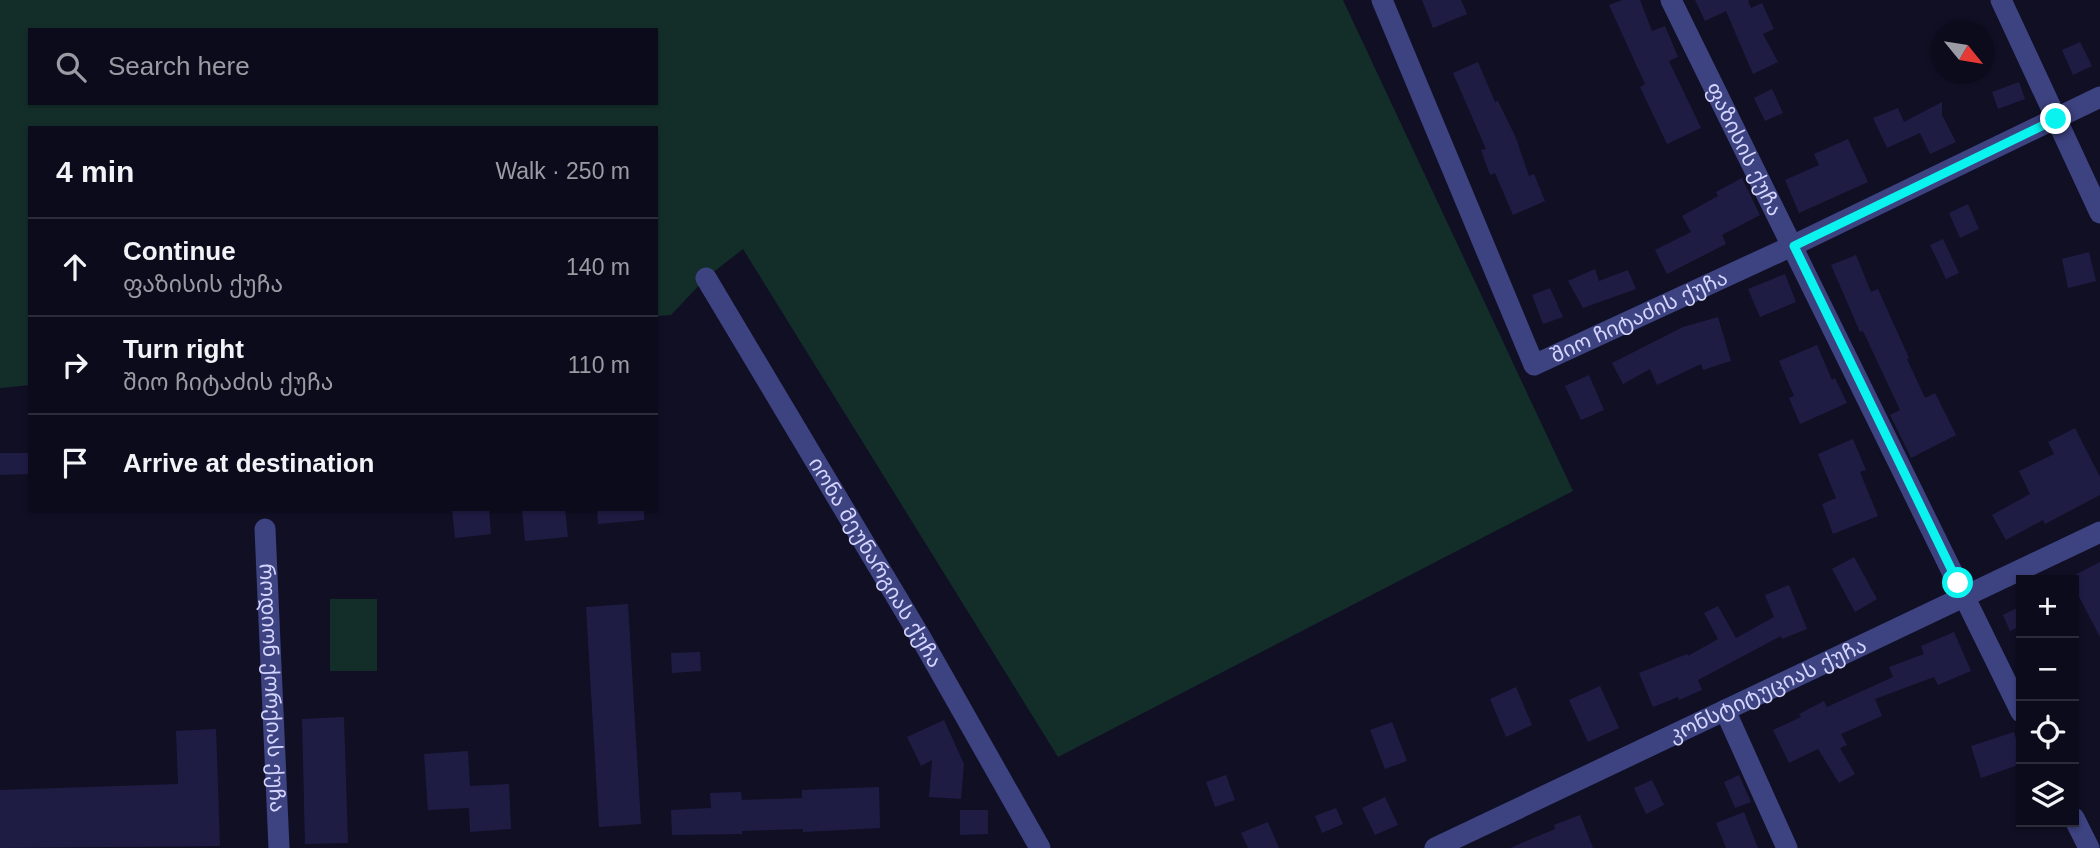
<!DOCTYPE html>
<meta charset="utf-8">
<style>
body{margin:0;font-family:Arial,"Noto Sans Georgian",sans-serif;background:#1a1928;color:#f1f3f6}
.controls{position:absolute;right:21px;bottom:21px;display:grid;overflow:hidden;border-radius:0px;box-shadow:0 2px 5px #0004}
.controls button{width:63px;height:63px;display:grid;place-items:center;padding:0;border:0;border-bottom:2px solid #2c2b3a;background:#0c0b1b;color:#f1f3f6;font:35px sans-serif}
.compass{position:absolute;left:1932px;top:21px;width:63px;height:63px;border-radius:50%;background:#0c0b1b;box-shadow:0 2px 5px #0004;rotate:120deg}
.stop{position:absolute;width:21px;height:21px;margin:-16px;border:5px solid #0af3ee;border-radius:50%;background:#fff}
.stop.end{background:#0af3ee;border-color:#fff;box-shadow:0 2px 7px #0008}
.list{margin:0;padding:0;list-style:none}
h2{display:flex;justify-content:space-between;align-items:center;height:91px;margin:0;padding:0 28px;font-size:30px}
h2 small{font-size:23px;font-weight:400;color:#9a9ba3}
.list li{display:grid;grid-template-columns:46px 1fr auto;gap:21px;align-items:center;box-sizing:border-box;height:98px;padding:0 28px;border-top:2px solid #2c2b3a}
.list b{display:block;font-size:26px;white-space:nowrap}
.list p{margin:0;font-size:23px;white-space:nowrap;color:#9a9ba3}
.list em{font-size:23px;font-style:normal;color:#9a9ba3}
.icon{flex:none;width:38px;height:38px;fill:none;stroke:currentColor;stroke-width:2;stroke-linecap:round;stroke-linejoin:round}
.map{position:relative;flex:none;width:2100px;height:848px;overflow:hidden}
.search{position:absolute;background:#0c0b1b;box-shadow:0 2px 5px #0004;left:28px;top:28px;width:630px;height:77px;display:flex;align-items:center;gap:18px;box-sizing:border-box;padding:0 24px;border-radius:0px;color:#9a9ba3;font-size:26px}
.panel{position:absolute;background:#0c0b1b;box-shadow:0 2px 5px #0004;left:28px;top:126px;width:630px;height:385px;border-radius:0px}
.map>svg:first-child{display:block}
</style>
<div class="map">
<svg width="2100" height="848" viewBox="0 0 2100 848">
<rect width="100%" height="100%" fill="#100f24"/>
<!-- green -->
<path fill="#132e29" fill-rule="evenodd" d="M0,0H1343L1573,491L1058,757L743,249L706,278L671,315L656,316V128H30V385L0,388ZM30,30H656V103H30Z
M330,599H377V671H330Z"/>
<!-- building -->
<path fill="#1f1c44" d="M1422,0H1461L1467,14L1433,28Z
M1622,0H1640L1652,31L1665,26L1678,57L1669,61L1701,128L1667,144L1640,87L1645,84L1609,5Z
M1695,0H1750L1748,1L1751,8L1762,3L1774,29L1763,34L1778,62L1753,74L1726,11L1705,21Z
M2080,42L2092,66L2073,75L2062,50Z
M1478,62L1495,102L1498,101L1516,138L1529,176L1534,174L1545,201L1513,215L1495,173L1490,175L1481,150L1486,149L1453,73Z
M2019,82L2025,99L1998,109L1992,92Z
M1772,89L1783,113L1765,121L1754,98Z
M1942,102V115L1956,142L1930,154L1920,133L1887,148L1873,118L1898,108L1904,122Z
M1848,139L1868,182L1799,213L1785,180L1819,165L1814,154Z
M1742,178L1760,215L1722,235L1726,244L1667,274L1655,250L1691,232L1682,216L1718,196L1716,192Z
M1968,204L1979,229L1960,238L1949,213Z
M1943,239L1959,273L1946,279L1930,245Z
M2089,252L2096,281L2068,288L2062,259Z
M1856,255L1871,292L1878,289L1909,358L1907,359L1925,398L1935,393L1956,435L1911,458L1890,415L1900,410L1863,331L1860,332L1831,265Z
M1595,269L1599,281L1628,270L1636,289L1583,308L1568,281Z
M1785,274L1796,302L1760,317L1748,289Z
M1550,288L1563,317L1543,324L1532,295Z
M1718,317L1731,361L1703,370L1701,364L1657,385L1650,369L1623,384L1612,363L1683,327Z
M1817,345L1832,380L1835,378L1847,403L1800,424L1789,398L1794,396L1779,361Z
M1589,375L1604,410L1581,420L1565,386Z
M2075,428L2100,477V495L2045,524L2043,520L2006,540L1992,515L2030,494L2019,471L2054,454L2048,442Z
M1853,439L1866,470L1860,472L1878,516L1833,534L1822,504L1836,498L1818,454Z
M0,453H30V474L0,475Z
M452,509H489L491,534L455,538Z
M522,509H565L568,537L525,541Z
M597,509H644V520L598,524Z
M1854,557L1877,599L1855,612L1832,569Z
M2100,562V637L2074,587V580L2069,578Z
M1789,585L1807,629L1782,639L1781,636L1698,680L1702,690L1679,700L1678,697L1653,707L1639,673L1687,654L1688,656L1718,639L1704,613L1718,606L1736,638L1774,617L1765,595Z
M628,604L641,824L599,827L586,607Z
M2021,606V626L2010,631L2003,615Z
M1954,632L1971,671L1938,685L1934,677L1875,699L1882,716L1841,734L1847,745L1840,748L1855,774L1839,783L1818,749L1789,763L1773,730L1801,717L1799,714L1824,701L1827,707L1893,677L1889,667L1924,654L1921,646Z
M700,652L701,671L672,673L671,653Z
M1600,686L1619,728L1588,742L1569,700Z
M1516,687L1532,725L1506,737L1490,699Z
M344,717L348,843L305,844L302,719Z
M944,720L964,764L961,799L929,797L932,760L921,766L907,737Z
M1392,722L1407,761L1385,769L1370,730Z
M216,729L220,846L0,848V790L178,784L176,731Z
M2014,732L2021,755V764L1981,778L1971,746Z
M468,751L470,786L509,784L511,829L470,832L469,808L428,810L424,754Z
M1226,775L1235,800L1215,807L1206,782Z
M1739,775L1751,802L1735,808L1724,782Z
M1652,780L1664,805L1646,814L1634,788Z
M879,787L880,828L803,832V829L742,831V834L672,835L671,810L711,808L710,793L741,792L742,800L802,798V790Z
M1385,797L1398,825L1375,835L1362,808Z
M1336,808L1343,824L1322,833L1315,816Z
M960,810H988V834L960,835Z
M1744,812L1758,848H1726L1716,823Z
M1580,815L1593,848H1510L1555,829L1554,825Z
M1268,822L1279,848H1248L1241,833Z"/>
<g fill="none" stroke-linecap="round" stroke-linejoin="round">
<!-- minor -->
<g stroke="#3d4281" stroke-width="21">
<path id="s1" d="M1382,0L1534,365L1794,245L2100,97"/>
<path id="s2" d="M1671,0L2021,712"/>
<path d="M2001,0L2100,213"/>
<path id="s3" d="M706,278L921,638L1040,848"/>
<path id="s4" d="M265,529L279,848"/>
<path d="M1725,710L1787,848"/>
<path d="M2074,818L2089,848"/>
<path id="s5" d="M1435,848L2100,532"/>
</g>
</g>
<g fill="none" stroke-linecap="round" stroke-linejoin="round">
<!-- route -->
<path stroke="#0af3ee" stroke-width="9" d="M1958,583L1794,246L2056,119"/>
</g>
<g text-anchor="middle" stroke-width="5" stroke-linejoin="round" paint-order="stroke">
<!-- street labels -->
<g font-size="21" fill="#d4d5fd" stroke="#100f24">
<text dy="7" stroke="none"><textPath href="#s2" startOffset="166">ფაზისის ქუჩა</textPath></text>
<text dy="7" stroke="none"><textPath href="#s1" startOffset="511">შიო ჩიტაძის ქუჩა</textPath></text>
<text dy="7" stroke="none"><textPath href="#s3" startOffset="331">იონა მეუნარგიას ქუჩა</textPath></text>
<text dy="7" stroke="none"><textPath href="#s4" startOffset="159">როდიონ ქორქიას ქუჩა</textPath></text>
<text dy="7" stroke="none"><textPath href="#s5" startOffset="368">კონსტიტუციას ქუჩა</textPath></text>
</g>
</g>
</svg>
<div class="controls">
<button>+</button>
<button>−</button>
<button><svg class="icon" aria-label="locate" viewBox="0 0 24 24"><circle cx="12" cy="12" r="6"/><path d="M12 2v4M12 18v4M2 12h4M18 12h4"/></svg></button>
<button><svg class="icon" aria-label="layers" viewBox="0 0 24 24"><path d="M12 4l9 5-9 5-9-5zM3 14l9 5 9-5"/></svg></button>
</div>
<svg class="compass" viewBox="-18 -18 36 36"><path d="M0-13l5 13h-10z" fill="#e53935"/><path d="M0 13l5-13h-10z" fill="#9a9ba3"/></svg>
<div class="stop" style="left:1958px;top:583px"></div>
<div class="stop end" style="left:2056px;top:119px"></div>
<div class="search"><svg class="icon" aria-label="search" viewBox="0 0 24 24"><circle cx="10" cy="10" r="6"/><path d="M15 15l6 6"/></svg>Search here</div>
<section class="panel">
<h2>4 min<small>Walk · 250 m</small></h2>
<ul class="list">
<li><svg class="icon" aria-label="ahead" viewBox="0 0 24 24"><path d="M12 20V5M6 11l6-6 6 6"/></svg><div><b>Continue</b><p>ფაზისის ქუჩა</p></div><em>140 m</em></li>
<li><svg class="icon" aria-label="right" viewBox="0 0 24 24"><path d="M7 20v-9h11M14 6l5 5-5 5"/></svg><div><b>Turn right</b><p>შიო ჩიტაძის ქუჩა</p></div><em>110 m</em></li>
<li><svg class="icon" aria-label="arrive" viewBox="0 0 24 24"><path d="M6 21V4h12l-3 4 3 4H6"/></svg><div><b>Arrive at destination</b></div></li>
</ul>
</section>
</div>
